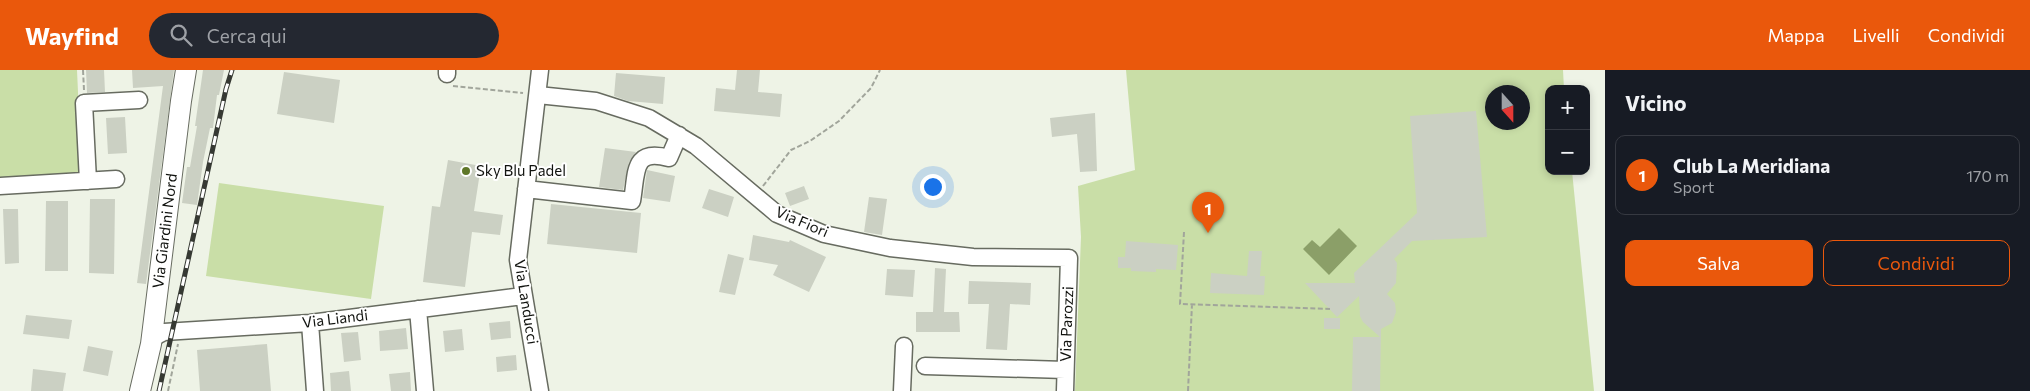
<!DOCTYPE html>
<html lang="it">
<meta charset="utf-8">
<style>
body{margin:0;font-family:Commissioner,sans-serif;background:#242831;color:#f1f3f6}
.controls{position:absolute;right:15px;top:15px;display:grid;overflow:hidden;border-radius:10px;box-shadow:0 2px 8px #0003}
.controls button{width:45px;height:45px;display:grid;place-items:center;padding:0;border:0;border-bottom:1px solid #363941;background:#171b24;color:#f1f3f6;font:25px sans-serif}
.compass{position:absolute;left:1485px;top:15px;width:45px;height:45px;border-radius:50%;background:#171b24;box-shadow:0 2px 8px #0003;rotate:159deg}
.you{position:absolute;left:932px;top:116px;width:18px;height:18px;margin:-12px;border:4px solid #fff;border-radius:50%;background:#1a73e8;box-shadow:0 0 0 8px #1a73e833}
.badge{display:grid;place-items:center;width:32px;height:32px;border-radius:50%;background:#ea580c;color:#fff;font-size:16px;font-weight:700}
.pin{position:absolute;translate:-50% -41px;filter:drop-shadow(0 1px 2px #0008)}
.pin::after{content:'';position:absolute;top:26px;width:18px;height:15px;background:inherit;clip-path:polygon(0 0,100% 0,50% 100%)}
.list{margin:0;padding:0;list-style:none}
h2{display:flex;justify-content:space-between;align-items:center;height:65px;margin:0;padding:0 20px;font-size:21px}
h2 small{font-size:16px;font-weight:400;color:#9ea1a6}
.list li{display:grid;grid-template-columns:32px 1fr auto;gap:15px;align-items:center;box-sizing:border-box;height:80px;margin:0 10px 10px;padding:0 10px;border:1px solid #363941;border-radius:10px}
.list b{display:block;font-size:19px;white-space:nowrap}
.list p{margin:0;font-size:16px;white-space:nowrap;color:#9ea1a6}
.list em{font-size:16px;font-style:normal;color:#9ea1a6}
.actions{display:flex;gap:10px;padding:15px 20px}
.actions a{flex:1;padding:11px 0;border:1px solid #ea580c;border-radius:10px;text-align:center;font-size:18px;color:#ea580c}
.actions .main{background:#ea580c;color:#fff}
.icon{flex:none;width:28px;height:28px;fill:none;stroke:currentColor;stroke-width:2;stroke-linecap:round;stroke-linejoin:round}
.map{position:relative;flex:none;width:1605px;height:321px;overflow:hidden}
header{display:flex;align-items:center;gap:30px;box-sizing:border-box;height:70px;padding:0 25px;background:#ea580c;color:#fff}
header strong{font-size:24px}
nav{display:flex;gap:28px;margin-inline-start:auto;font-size:18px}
.search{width:350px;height:45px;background:#242831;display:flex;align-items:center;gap:12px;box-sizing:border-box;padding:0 18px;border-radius:28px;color:#9ea1a6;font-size:19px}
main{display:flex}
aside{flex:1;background:#171b24}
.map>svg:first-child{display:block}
</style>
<header>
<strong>Wayfind</strong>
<div class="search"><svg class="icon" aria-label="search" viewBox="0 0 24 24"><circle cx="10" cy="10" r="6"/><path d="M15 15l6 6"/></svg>Cerca qui</div>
<nav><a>Mappa</a><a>Livelli</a><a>Condividi</a></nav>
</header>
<main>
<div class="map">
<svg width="1605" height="321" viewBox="0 0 1605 321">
<rect width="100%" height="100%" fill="#eef3e6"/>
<!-- green -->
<path fill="#c9dea7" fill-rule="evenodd" d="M0,0H77L82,111L0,116Z
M1126,0H1563L1564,19H1549V101H1572L1594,321H1075L1081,167L1078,116L1135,100ZM1492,22H1522V52H1492Z
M219,113L384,136L371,229L206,206Z"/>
<!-- water -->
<path fill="#8b9f68" d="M1339,158L1357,176L1329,205L1303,179L1312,170L1320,177Z"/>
<!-- building -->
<path fill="#cbd0c3" d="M86,0H104L105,22L87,23Z
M132,0H174L146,214L137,213L163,16L133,18Z
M203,0H224L219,25H217L213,58H210L203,92L197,135L182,133L187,97H190L197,56H195Z
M737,0H760L758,22L782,24L780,47L714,41L716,18L735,20Z
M284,2L340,10L334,53L277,44Z
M616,3L665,7L663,34L628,31L614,26Z
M1476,41L1487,167L1412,171L1394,189L1397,193L1396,213L1387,224L1395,233L1396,242L1392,253L1381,259L1380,321H1352L1353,267H1380L1363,252L1360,246L1359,226L1337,247L1305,213H1355L1354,203L1417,143L1410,46Z
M1095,43L1097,101L1080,102L1077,64L1052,67L1050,48Z
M125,47L127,83L108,84L106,48Z
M605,78L636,82L629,92L623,120L599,117Z
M448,90L481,96L474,141L503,145L500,165L472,162L465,217L423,212L432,136L440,137Z
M647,100L675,106L670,132L643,128Z
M804,116L809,129L790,136L785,123Z
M709,119L734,127L728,147L702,138Z
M869,127L887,129L882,165L864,162Z
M90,129H115L114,204L89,203Z
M46,131H68V201H45Z
M551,134L641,143L637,183L547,174Z
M3,139H18L19,193L5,194Z
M753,165L789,172L790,170L826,187L809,222L773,205L778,195L749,190Z
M1126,171L1178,175L1176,200L1156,199V202L1131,201V198H1118V187H1125Z
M1249,181H1262L1260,206H1265L1264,225L1210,223L1211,203L1247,206Z
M728,184L744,188L735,225L719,222Z
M935,198L946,199L944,242H959L960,262H916V242H933Z
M887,199L915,200L913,227L885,225Z
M969,211L1031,213L1030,235L1010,234L1007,280L986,279L989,234H968Z
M26,245L72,250L69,269L23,264Z
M1324,248H1340V259H1324Z
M510,251L511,268L491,270L489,253Z
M406,258L408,279L380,281L379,261Z
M462,259L464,280L445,282L443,261Z
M358,262L361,290L344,292L341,263Z
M267,274L271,321H200L197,280Z
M88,276L113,281L108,306L83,301Z
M516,285L517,300L497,302L496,287Z
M33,299L66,303L63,321H31Z
M349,301L351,321H331L330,303Z
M410,302L411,321H391L389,304Z"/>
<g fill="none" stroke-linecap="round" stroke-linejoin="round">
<!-- minor casing -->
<g stroke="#676b60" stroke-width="19">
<path id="minor" d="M540,0L518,190L540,321
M447,4V0
M538,25L596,31L649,48L696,76L777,144L824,164L890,178L973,187L1069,188L1065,321
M88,111L84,33L139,30
M0,116L116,109
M526,119L632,131C637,102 632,78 669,88L679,65
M418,239L425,321
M310,253L315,321
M151,274L156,266L164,262L310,253L523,226
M925,296L1065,300
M902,321L904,276"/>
</g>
<!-- major casing -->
<g stroke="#676b60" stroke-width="22">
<path id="major" d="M140,321L151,274L181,31L186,0"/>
</g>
<!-- path -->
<path stroke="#a1a59b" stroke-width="2" stroke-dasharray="5 2.5" stroke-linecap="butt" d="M83,0L84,20
M453,16L523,23
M763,116L791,80L810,71L839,51L871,18L880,0
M1184,162L1180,234L1330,239
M168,321L178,274
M1188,321L1192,234"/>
<!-- minor -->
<use href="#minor" stroke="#fff" stroke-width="16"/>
<!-- major -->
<use href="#major" stroke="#fff" stroke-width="20"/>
<!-- rail casing -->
<g stroke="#363933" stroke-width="5">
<path id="rail" d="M159,321L226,19L232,0"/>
</g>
<!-- rail -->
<use href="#rail" stroke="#fff" stroke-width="3" stroke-dasharray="9" stroke-linecap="butt"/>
</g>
<!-- markers -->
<circle fill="#5f7729" stroke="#fff" stroke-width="2" cx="466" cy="101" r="5"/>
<g text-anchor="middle" stroke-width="4" stroke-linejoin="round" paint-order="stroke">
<!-- poi labels -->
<g font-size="15" fill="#11130f" stroke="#fff" text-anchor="start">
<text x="476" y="106">Sky Blu Padel</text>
</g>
<!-- street labels -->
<g font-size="15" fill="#11130f" stroke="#fff">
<text transform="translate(802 152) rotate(23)" y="5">Via Fiori</text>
<text transform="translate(165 161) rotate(-83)" y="5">Via Giardini Nord</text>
<text transform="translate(526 232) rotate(81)" y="5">Via Landucci</text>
<text transform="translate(335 249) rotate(-7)" y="5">Via Liandi</text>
<text transform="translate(1067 254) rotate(-88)" y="5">Via Parozzi</text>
</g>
</g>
</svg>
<div class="controls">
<button>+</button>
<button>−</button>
</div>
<svg class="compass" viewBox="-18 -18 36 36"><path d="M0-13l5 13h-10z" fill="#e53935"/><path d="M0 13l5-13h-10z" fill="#9ea1a6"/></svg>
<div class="you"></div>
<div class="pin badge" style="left:1208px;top:163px">1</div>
</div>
<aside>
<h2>Vicino<small></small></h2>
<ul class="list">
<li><span class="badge">1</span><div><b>Club La Meridiana</b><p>Sport</p></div><em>170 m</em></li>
</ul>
<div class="actions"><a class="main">Salva</a><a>Condividi</a></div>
</aside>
</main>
